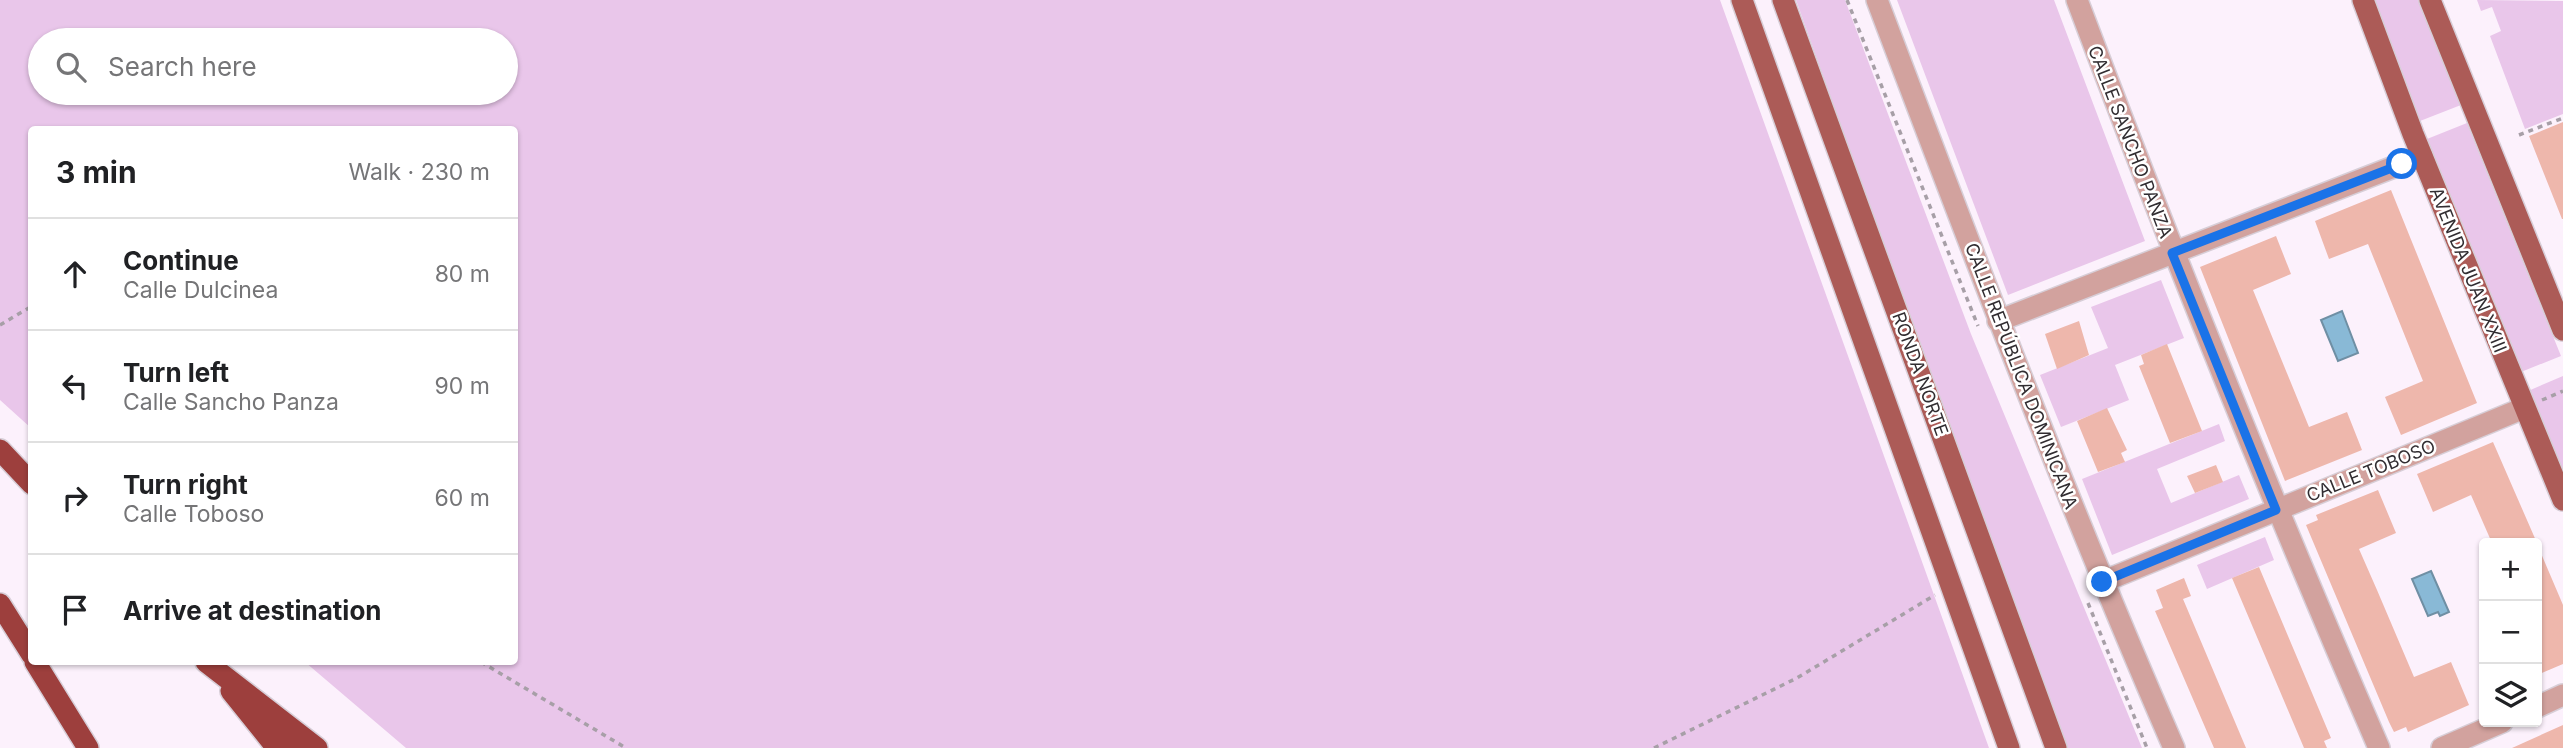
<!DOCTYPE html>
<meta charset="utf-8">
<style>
body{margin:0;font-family:Inter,sans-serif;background:#f6f6f6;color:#202124}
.controls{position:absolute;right:21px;bottom:21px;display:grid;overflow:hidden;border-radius:7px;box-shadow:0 2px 5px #0004}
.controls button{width:63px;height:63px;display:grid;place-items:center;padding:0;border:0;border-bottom:2px solid #e0e0e0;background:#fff;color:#202124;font:35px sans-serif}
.stop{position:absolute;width:21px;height:21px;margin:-16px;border:5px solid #1a73e8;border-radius:50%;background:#fff}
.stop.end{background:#1a73e8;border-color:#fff;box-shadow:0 2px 7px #0008}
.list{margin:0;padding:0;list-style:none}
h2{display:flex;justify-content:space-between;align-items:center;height:91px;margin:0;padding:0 28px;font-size:30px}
h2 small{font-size:23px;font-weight:400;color:#757577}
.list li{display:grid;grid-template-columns:46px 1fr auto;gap:21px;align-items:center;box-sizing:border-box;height:112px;padding:0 28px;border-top:2px solid #e0e0e0}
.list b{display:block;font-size:26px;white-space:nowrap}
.list p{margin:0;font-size:23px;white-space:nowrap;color:#757577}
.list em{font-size:23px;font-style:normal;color:#757577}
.icon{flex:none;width:38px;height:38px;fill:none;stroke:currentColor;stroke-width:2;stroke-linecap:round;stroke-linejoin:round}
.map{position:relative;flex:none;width:2563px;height:748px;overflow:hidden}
.search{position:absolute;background:#fff;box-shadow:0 2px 5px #0004;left:28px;top:28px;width:490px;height:77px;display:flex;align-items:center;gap:18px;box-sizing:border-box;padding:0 24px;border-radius:38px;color:#757577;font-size:26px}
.panel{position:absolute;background:#fff;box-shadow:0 2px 5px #0004;left:28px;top:126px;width:490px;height:539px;border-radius:7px}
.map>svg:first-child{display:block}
</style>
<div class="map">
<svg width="2563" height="748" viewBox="0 0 2563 748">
<rect width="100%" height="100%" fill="#fcf1fc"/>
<!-- green -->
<path fill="#e9c6ea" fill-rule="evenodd" d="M0,0H1720L1989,748H406L305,662H514V130H32L31,428L0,400ZM40,40H506V93H40Z
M1796,0H1845L1971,334L2142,748H2063Z
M1897,0H2054L2145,241L2008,295Z
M2374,0H2421L2461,105L2420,121Z
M2477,0L2563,1V114L2525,129L2490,36L2501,31L2492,7L2481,11Z
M2467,123L2561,356L2521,372L2427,139Z
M2161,280L2184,338L2115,365L2129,400L2061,427L2040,375L2108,348L2091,307Z
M2563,376V476L2528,391Z
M2219,424L2225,441L2157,469L2171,503L2239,475L2249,499L2112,555L2082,479Z
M2265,537L2274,560L2207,589L2197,565Z"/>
<!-- water -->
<path fill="#89b9d6" stroke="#6f8fa4" stroke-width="2" d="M2342,311L2358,353L2338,361L2321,320Z
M2431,571L2449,612L2440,616L2438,612L2428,616L2412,579Z"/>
<!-- building -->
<path fill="#eeb7ac" d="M2563,122V219H2562L2529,136Z
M2391,190L2477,403L2401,435L2385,397L2423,381L2368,244L2329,259L2315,221Z
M2276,236L2291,274L2253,290L2309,427L2347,412L2362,450L2285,481L2200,267Z
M2079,321L2089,355L2057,369L2045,334Z
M2167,344L2202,431L2170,443L2139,366L2144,364L2141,355Z
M2107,408L2127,450L2121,453L2125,462L2098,472L2077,421Z
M2493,442L2513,488L2537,543H2492L2471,495L2433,512L2417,474Z
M2216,465L2223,482L2195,493L2187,476Z
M2378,490L2396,533L2359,549L2377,590L2414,677L2451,662L2469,705L2408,732L2406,727L2394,732L2389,722L2306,525L2318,520L2316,515Z
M2537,544L2563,605V664L2537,675Z
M2259,567L2331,738L2324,741L2327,748H2304L2232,578Z
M2184,578L2191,596L2183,599L2246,748H2214L2155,611L2163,608L2156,590Z
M2563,725V748H2512Z"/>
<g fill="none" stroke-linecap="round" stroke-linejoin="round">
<!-- minor casing -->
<g stroke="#d7ced7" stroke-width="24">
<path id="minor" d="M1877,0C1972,251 2067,502 2174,748
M2077,0C2172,252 2272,501 2379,748
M1998,321L2422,156
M2102,582L2524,408
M2537,707L2563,695
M2442,748L2502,722"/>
</g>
<!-- major casing -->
<g stroke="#d7ced7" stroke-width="24">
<path id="major" d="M1742,0L2009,748
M1783,0L2056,748
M2363,0L2413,134L2563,500
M2430,0L2563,330"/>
</g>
<!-- highway casing -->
<g stroke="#d7ced7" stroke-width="24">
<path id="highway" d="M0,450L32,484
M0,604L32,655
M35,662L88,748
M206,662L317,748
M231,691L272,742
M268,724L292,748"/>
</g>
<!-- path -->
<path stroke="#a79fa7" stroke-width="3.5" stroke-dasharray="5 5" stroke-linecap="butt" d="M1847,0L1978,326
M2519,135L2563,118
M0,325L32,306
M2542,400L2563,391
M2088,603L2147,748
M481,662L626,748
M1654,748L1797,678L1935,595"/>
<!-- minor -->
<use href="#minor" stroke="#d2a29e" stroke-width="21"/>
<!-- major -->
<use href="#major" stroke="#ac5b57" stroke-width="21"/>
<!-- highway -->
<use href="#highway" stroke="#9d3f3d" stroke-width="21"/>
</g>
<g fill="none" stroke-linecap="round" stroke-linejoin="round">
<!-- route -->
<path stroke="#1a73e8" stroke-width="9" d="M2102,582L2276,510L2172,253L2402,164"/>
</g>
<g text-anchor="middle" stroke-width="5" stroke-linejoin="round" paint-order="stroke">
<!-- street labels -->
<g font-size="18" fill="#312d31" stroke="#fff">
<text transform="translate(2130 142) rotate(69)" y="6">CALLE SANCHO PANZA</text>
<text transform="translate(2468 270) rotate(68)" y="6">AVENIDA JUAN XXIII</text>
<text transform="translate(1920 374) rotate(70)" y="6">RONDA NORTE</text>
<text transform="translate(2021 376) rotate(69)" y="6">CALLE REPÚBLICA DOMINICANA</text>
<text transform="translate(2371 471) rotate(-22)" y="6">CALLE TOBOSO</text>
</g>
</g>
</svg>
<div class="controls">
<button>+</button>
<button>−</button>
<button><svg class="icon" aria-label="layers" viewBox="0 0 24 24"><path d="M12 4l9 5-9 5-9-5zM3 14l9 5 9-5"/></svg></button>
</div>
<div class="stop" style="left:2402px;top:164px"></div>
<div class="stop end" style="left:2102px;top:582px"></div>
<div class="search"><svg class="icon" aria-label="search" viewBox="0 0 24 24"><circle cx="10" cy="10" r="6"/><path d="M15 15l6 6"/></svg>Search here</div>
<section class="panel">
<h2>3 min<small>Walk · 230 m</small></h2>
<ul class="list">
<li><svg class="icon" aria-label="ahead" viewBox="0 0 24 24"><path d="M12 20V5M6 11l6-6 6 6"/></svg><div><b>Continue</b><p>Calle Dulcinea</p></div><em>80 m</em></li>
<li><svg class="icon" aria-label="left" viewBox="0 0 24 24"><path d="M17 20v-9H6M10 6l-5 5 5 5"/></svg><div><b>Turn left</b><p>Calle Sancho Panza</p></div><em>90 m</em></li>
<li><svg class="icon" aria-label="right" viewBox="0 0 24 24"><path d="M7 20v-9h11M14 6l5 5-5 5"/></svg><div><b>Turn right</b><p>Calle Toboso</p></div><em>60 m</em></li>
<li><svg class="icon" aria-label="arrive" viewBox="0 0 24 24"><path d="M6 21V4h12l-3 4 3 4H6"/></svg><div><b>Arrive at destination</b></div></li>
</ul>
</section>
</div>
